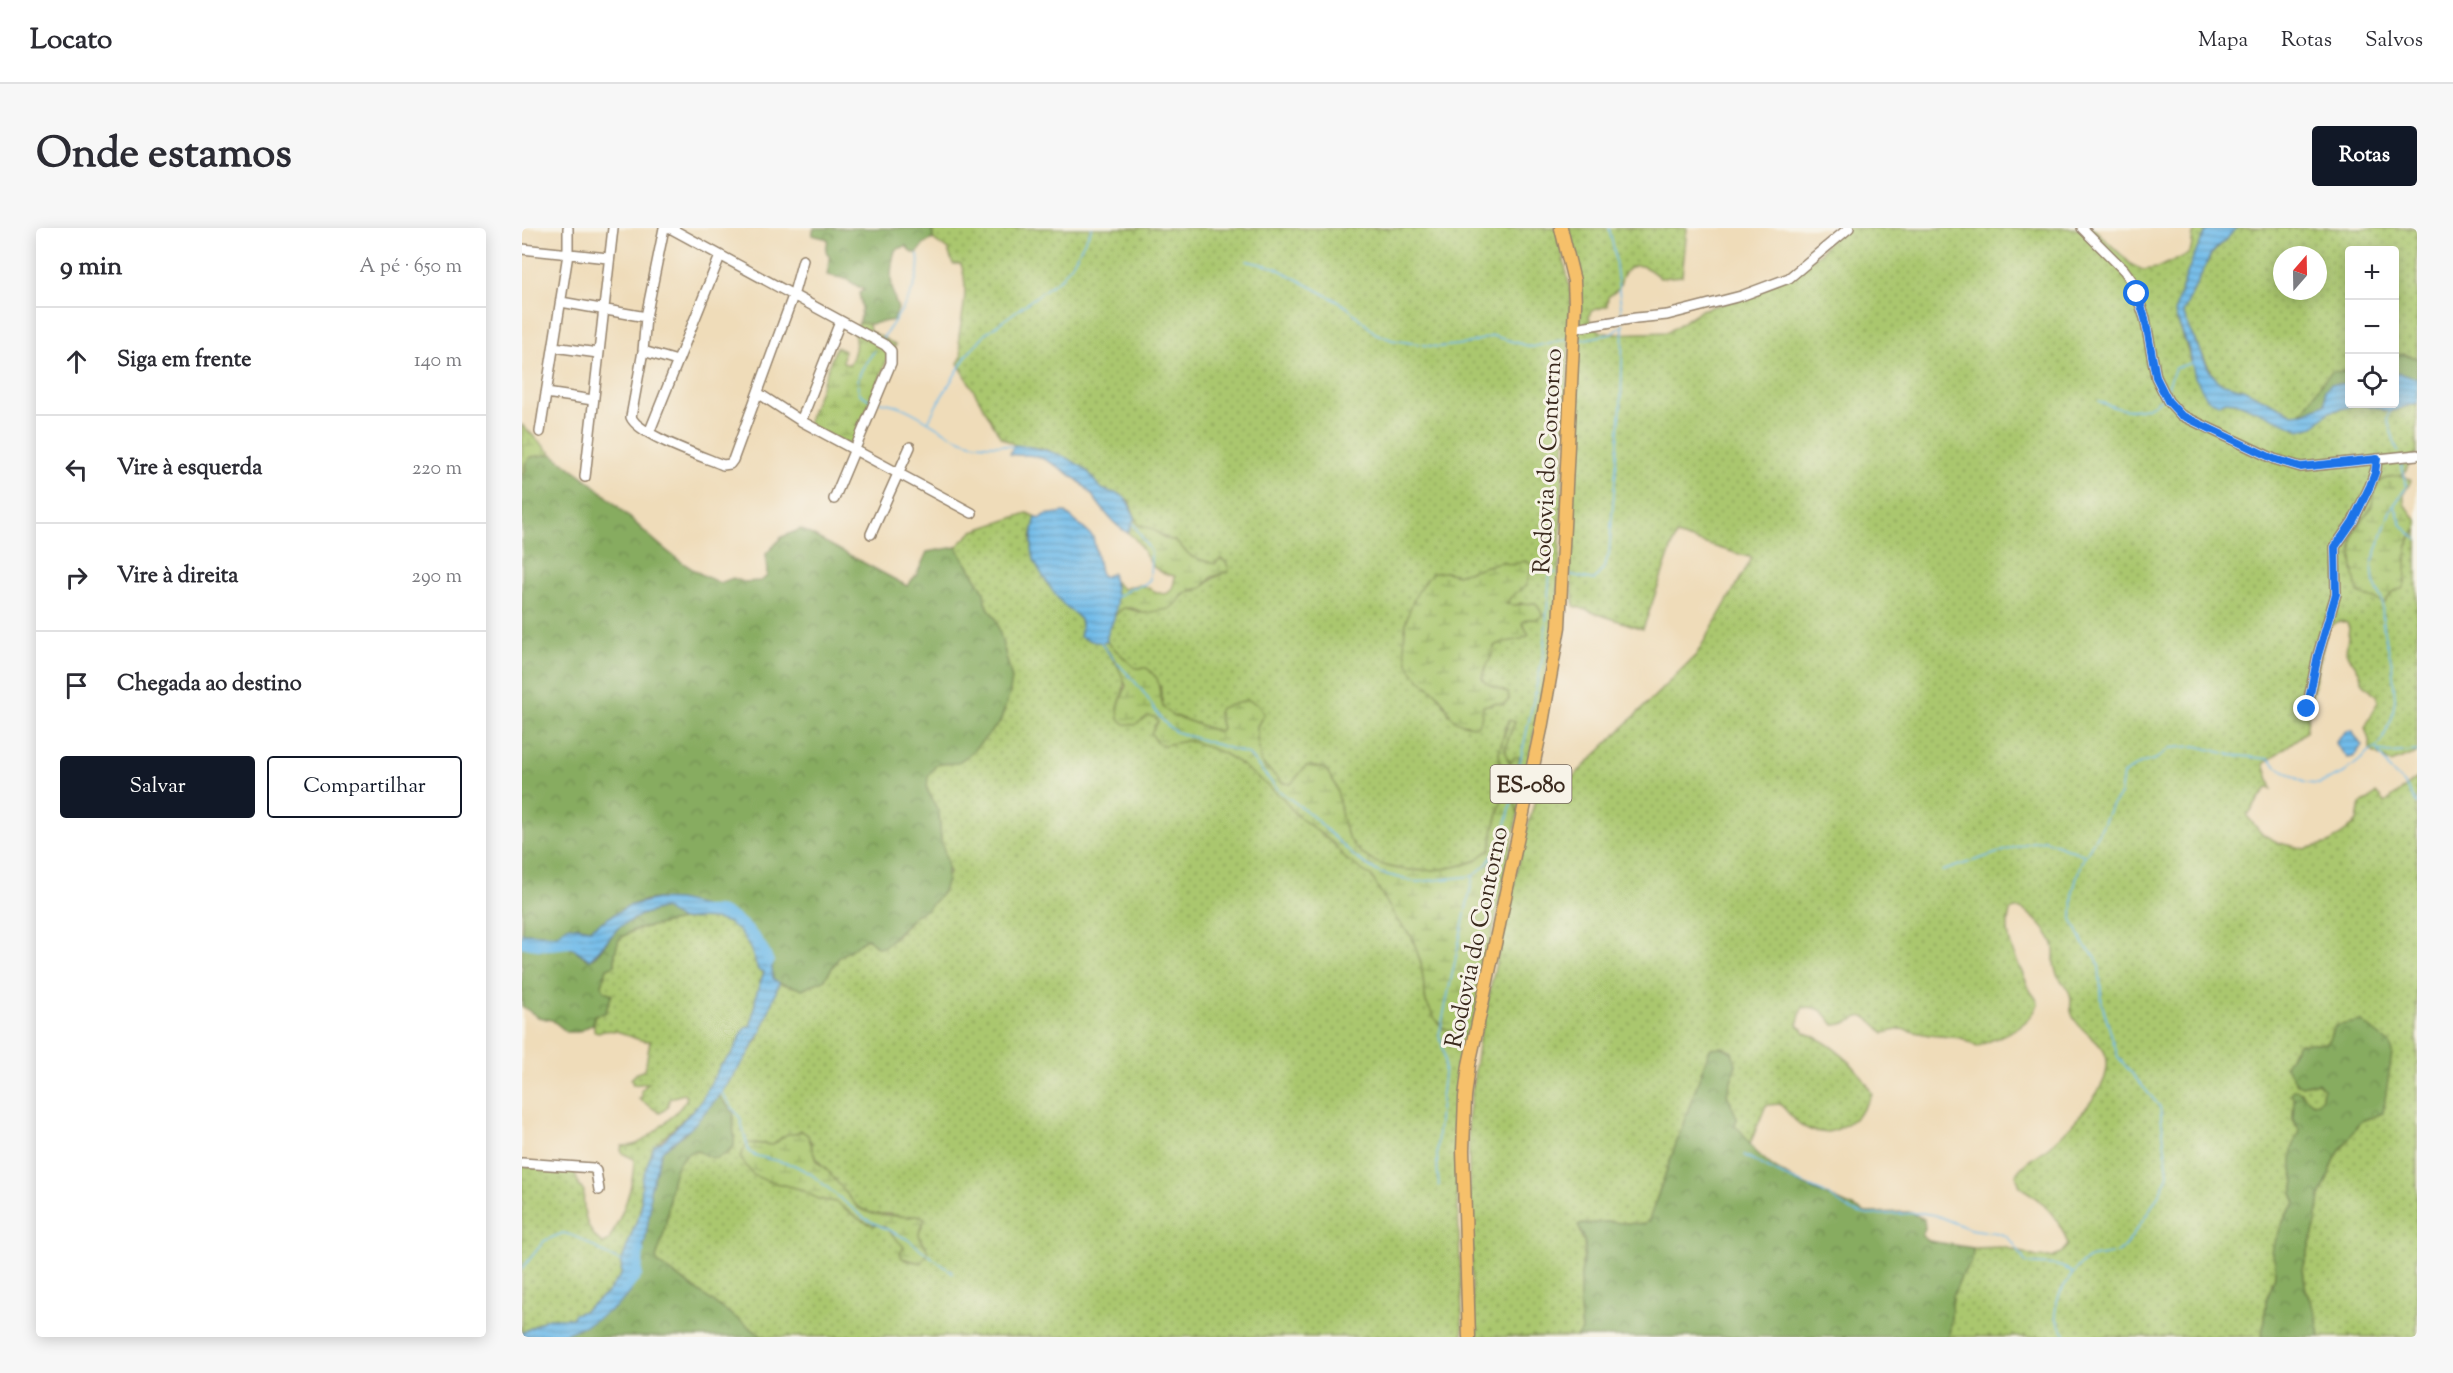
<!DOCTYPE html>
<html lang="pt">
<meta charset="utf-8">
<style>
body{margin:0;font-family:"Sorts Mill Goudy",serif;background:#f7f7f7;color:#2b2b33}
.controls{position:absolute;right:18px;top:18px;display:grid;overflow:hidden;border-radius:6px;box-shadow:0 3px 15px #0003}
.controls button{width:54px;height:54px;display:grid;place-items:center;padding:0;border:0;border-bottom:2px solid #e1e1e2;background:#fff;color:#2b2b33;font:30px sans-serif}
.compass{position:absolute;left:1751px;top:18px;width:54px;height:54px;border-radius:50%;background:#fff;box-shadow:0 3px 15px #0003;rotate:20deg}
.stop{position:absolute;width:18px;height:18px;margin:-14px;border:4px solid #1a73e8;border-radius:50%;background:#fff}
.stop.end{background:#1a73e8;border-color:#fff;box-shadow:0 2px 6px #0008}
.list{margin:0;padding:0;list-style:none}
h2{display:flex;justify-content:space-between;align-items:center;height:78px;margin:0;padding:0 24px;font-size:26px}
h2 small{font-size:20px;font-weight:400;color:#7c7c81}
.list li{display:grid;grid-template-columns:39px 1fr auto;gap:18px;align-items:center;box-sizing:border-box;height:108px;padding:0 24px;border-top:2px solid #e1e1e2}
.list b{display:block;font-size:22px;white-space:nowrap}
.list em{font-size:20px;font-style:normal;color:#7c7c81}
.actions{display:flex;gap:12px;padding:18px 24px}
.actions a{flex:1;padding:14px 0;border:2px solid #111827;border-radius:6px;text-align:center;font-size:21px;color:#111827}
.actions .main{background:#111827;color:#fff}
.icon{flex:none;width:33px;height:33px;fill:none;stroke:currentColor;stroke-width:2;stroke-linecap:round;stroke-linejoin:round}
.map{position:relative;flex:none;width:1895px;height:1109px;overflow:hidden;border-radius:6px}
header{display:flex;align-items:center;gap:36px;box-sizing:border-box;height:84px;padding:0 30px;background:#fff;border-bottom:2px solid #e1e1e2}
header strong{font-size:28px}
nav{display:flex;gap:33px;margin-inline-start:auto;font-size:21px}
.intro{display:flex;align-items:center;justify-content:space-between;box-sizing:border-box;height:144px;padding:0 36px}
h1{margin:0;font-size:42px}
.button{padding:15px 27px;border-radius:6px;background:#111827;color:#fff;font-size:21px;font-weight:700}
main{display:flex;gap:36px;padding:0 36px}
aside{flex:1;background:#fff;border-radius:6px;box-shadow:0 3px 15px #0003}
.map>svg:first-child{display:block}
</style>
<header>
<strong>Locato</strong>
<nav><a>Mapa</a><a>Rotas</a><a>Salvos</a></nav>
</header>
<div class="intro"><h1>Onde estamos</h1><a class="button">Rotas</a></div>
<main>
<aside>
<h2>9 min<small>A pé · 650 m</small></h2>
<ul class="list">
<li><svg class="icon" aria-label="ahead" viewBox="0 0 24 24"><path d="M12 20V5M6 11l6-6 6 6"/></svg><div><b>Siga em frente</b></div><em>140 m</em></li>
<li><svg class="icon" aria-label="left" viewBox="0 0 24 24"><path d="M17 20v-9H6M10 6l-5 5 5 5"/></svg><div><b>Vire à esquerda</b></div><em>220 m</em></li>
<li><svg class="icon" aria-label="right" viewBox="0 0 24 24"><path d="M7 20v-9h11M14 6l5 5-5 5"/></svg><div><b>Vire à direita</b></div><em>290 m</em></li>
<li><svg class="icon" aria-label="arrive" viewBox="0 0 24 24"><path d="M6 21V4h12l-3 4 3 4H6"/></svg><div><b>Chegada ao destino</b></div></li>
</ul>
<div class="actions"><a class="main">Salvar</a><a>Compartilhar</a></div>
</aside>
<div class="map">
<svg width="1895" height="1109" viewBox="0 0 1895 1109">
<defs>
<pattern id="grass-dots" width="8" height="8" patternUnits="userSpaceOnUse" patternTransform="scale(1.5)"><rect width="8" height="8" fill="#aac76e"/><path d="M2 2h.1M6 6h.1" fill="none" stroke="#8ca25a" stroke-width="1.8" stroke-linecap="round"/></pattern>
<pattern id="forest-crowns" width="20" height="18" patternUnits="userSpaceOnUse" patternTransform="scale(1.5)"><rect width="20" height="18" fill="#87ac61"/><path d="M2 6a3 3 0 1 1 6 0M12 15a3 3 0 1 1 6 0" fill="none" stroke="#708c4f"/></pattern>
<pattern id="wetland-marsh" width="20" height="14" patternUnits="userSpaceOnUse" patternTransform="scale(1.5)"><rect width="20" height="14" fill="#aac76e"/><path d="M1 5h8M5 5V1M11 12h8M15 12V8" fill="none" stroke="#8ca25a"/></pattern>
<pattern id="water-rules" width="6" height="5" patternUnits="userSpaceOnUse" patternTransform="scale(1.5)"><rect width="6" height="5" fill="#71bcea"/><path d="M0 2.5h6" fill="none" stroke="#5e99bd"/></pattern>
</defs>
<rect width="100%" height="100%" fill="#f7f3e8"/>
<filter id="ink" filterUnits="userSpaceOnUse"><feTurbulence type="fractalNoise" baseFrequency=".0167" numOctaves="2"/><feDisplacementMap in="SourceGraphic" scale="12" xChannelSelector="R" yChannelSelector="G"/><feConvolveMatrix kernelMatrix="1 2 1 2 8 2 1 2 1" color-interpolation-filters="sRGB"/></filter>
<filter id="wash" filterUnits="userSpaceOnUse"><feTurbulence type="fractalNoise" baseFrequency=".008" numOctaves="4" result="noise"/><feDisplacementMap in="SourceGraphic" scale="24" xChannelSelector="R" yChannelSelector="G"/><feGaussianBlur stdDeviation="1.35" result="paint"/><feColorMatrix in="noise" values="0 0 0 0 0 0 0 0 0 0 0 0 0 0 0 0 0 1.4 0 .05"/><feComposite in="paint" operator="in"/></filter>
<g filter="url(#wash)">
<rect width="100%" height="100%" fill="#efdcb9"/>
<!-- grass -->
<path fill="url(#grass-dots)" stroke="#727846" stroke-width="1.5" fill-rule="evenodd" d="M410,0H1035L1049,67L1035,388L996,586L992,572L998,537C973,534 987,510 993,494L984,498L977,524L982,565L972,600L969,622C962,624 958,631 950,634C914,647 848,649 827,610C819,594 816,573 813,556L784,539L769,556L761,555L739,535L735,509V498L742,486L696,485L700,500L697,504L650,487L641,479L638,458L613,440L585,414L584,409L593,387L601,380C609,380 614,384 621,385C632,386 646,378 656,374C662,362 672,365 682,358C688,354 690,349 699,347V331L693,336C662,334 645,302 616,297L607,273L595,265L583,264L576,258L567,245L523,221L492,217L478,208L436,135C444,126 436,118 437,108C441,83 447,60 439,36H431L426,22L411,11ZM978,334L991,337L1002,334L1010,337L1004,357L987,370L984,377L992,378L999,375L1015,391H1005L1000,395L1007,407C999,414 984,411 972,418C971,430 963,437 960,449L964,455L986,465L987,471L982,476L972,475L961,478L959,491L927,487L924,478L915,466L905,458L883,404L884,393L902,354L924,344L935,347Z
M1046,0H1165L1160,48L1138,50C1127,40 1113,30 1102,46C1099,50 1099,56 1097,60C1094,64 1089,66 1086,69L1085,78L1069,83L1067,88L1069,96L1080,104L1090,106L1146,104L1179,82L1235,65L1297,26L1317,0H1571L1610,37L1621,42L1635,40L1665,27L1669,22L1671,6L1675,1L1688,0L1683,5L1655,93C1670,124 1667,155 1697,176L1704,173L1714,174L1785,201L1807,184L1834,177L1853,179L1867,184L1895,175V226L1890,229L1882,247L1859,252C1851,262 1853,266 1850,277C1848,286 1838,292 1834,300C1825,320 1831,346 1837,365L1865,372L1867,367L1883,356C1883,342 1882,311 1895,303V525L1869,535L1848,522V515L1843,500L1856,473L1855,468L1841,455L1837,443L1824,424L1827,400L1825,395L1817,393L1805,400L1787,482L1784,504L1742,536L1750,561L1745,560L1725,588L1740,606L1757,615L1783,621L1807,615L1824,603L1835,593L1838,576L1847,572L1854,565L1863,575L1895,550V1109H1798L1794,1086L1784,1063L1781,1041L1794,995L1798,969L1814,928L1839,893L1861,885L1864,857L1813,798L1808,812L1804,815H1790L1771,821C1763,838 1766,846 1780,858L1796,854L1801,860L1800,871L1796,875C1788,876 1784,871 1779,864L1772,871L1771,891L1778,903L1770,941L1773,954L1770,966L1774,975L1766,984L1760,996L1753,1034V1048L1744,1073L1743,1092L1739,1109H1427L1431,1068L1439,1048L1450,1033L1451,1020L1482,1019L1515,1029H1530L1539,1025L1546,1017C1539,991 1520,972 1498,959L1494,946C1502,934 1514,928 1525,920C1542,907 1577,869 1583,849C1594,816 1563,811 1551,789C1547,782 1549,778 1549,771C1548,758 1537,754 1534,743C1530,735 1533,729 1532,721C1531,708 1512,688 1501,682C1497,680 1492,681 1488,683C1480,712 1496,733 1507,760C1509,766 1515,769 1516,776C1506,802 1477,807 1455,819L1439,810L1407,807L1379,801L1362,805C1333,774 1341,796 1312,797C1302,784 1298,777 1280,780L1275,797L1281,801L1282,804C1310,815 1337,838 1350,866C1340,889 1312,913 1286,901C1274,896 1267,885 1258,876L1244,877L1228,916L1213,898L1215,890L1205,866L1214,836L1187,823L1127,992L1122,996L1084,994L1056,997C1067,1023 1061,1022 1059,1047C1057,1066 1058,1085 1060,1104L1054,1109H951L946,893L957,811L999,624L1019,551L1041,559L1174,427L1230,330L1154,307L1121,401L1052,378L1046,324L1059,73L1056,34Z
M1715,0H1895V130L1882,126L1873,129L1872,22H1828L1827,145L1821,143L1801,153L1779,186H1771L1721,161L1705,159L1694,152L1667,101L1661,84L1689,27ZM1760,27H1796V63H1760Z
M505,285L514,289L509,309L512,332L541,376L557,388L562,411L579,414C598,445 610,442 596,480L621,492L626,488L634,489L636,494L632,498L642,517L664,513L673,514L701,525L716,534L762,571L773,586L811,615L824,631L850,649L875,692L890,709L899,735L904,774L913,791L921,799L948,810L939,850L934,930L941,1109H241L136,1035L134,1030C138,1019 142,1006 144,994C149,970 144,936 170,923L204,927L212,918L211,884L197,868L237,810L257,755L280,761L302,752L317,729L346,710L365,714L375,708L393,687L405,681L420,665L427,644L419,612L417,585L405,561V548L415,536L435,535L448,526L462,510L490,451L474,391L463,375L462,363L434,319L451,303ZM275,906L289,913C289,929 297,933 306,944C320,960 328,979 350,985C356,987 362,985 368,986C378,988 386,990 396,987L402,994L396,1001V1007L403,1017L399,1035L383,1032L378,1025L383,1019L362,998L347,996L337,991L314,974L296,971L288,964L265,957L245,953L233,915L251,917L260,909Z
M171,690C181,691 196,689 205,693C224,703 230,723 236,742L242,744L235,764L229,797L222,801L210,826L198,838L178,875L135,916L120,951L119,981L100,1032L99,1047L94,1055L84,1066L50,1091L26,1090L0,1105V938L52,942L57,958L62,963C60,982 64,1006 82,1016L87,1012C100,987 112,960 112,931L100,925L99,921L100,918C105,918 110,918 115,916C127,910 161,881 165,869L162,866L148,870L145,880L138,885L117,871L120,869L119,863L126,855L111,857L109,851L115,845L123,842L128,813C110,815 99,796 76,805L72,803V787L83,785L90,766L82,763L80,757L85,740L93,737V725L97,711C119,696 145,694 171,690Z"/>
<!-- forest -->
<path fill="url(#forest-crowns)" stroke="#616b40" stroke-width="1.5" d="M292,0H410L411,11L403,15L395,25H390L384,18L373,22C367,44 368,60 376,81L372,92L347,96L337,95L340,80L337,65L342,62L324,51L305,47L308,30L304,23L306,11L290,7Z
M1878,126L1895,130V151L1877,146L1873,147V129Z
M1811,143L1827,145V156H1810L1803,163V176L1779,186L1801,153Z
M30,226C46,238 62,248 78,262C115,295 151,337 198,355L211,350L221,354L239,353L245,348L244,326L260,309L279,301L385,358L395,346L405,324L434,319L462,363L463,375L474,391L490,451L487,468L478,494L448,526L435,535L415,536L406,548L405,561L417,585L419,612L425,633V653L420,665L405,681L393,687L362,719H355L346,710L317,729L302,752L280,761L254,754L251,750L249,732L217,691L177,677L135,671L124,672L106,678L68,701L55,698L35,707L0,705V247L4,243L3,236L8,229Z
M142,680L159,692L111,702L97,711L93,725V737L85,740L80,757L82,763L90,766L83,785L72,787L71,796L56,804H45L30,792L16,789L0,778V715C31,715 40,710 65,731H71L97,699L119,687Z
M1839,793L1868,816L1870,825L1861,885L1839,893L1814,928L1798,969L1794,995L1781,1041L1784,1063L1794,1086L1798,1109H1739L1743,1092L1744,1073L1753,1048V1034L1749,1023L1764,987L1774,975L1770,966L1773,954L1770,941V921L1778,903L1771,891L1772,871L1769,867L1771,862H1775L1791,875L1796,874L1800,870L1801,860L1796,854L1780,858L1775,856L1763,837L1776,815H1804L1808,811L1813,798Z
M1200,819L1210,824L1214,836L1205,866L1215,890L1213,898L1219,903L1233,923L1251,939L1279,956L1344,985L1387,984L1402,991L1403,1000L1400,1008L1407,1013L1451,1020L1450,1033L1439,1048L1431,1068L1427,1109H1054L1060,1103C1058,1085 1057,1065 1059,1047C1062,1022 1068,1022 1056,997L1084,994L1122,996L1127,992L1187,823L1189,820Z
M197,868L211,884L212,918C198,931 193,935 175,922C145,928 149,972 144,994C142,1007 138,1019 134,1030L136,1035L241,1109H36L108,1065L128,981V962L140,923L165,904Z"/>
<!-- wetland -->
<path fill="url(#wetland-marsh)" stroke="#727846" stroke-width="1.5" d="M337,95L347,96L348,103L374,117L366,129L330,219L285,196L314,119L322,123L321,134L327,137C333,127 336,114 331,104Z
M0,197L30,226L8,229L3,236L4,243L0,247Z
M1882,247L1889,253L1882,265V276L1895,292V303C1878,312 1888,342 1882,357C1880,363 1880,360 1875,362C1868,364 1867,370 1862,375L1836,365C1831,346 1826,320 1834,300C1838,292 1848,286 1850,277C1851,275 1850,271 1851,268C1853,251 1867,248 1882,247Z
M613,289L616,297L631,301L643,311L652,312L670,329L693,336L698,331C705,333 706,337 707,343L690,349L680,360L669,362L659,368L656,374L647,381L623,385L610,380H601L593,387V354L601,361C605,360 611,357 616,357C630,357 649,382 653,348C621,344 627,319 606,305Z
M1002,333L1011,337L1004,357L988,370L984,376C994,379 1004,375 1014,375L1021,387L1015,391H1005L1000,395L1007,407C998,415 983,411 972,418C971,430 963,437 960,449L964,455L986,465L987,471L982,476L972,475L961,478L959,491L955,498C923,496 932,484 915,466C906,457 890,448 886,435C876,405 888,366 911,345L924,344L935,347L978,334L991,337Z
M579,414H585L613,440H625L635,450L641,479L650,487L697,504L700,500L696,485L698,480L726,472L737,477L742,486L735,498V510L739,535L761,555L769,556L784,538L803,540C806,546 811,551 813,556C819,573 818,594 827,610C849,650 913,647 950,634C958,631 962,624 969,622L972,600L982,565L977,524L987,492L993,494C987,507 979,523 988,536L992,529H998L992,572L996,586L948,810L920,799L913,791L904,774L899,735L890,709L875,692L850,649L824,631L811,615L773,586L762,571L716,534L701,525L672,514L664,513L642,517L635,515L629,505L636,494L633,489L626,488L613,497L603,496L597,491L596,480L604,458L594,433Z
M278,902L286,907L294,933L306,943L336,980L351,986L388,989L396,987L403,990C394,1012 395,1002 406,1023L399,1035L380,1030L378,1025L382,1019L362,998L347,996L337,991L314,974L296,971L278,961L245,953L231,947L218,930L225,915L251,917L265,906H274Z"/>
<!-- water -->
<path fill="url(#water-rules)" stroke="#567384" stroke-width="1.5" d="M1688,0H1715L1689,26L1661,84L1667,101L1689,145L1698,155L1721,161L1771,186L1782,185L1803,176V162L1809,156H1827L1828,176H1872L1873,147L1877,145L1895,151V175L1867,184L1853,179L1834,177L1807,184L1792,198L1778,202L1714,174L1704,173L1697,176L1686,172L1673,149L1667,122L1653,86L1655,74L1670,32L1683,5Z
M492,217C516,219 546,226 566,244C571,249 574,257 580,261C585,264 588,264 594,265C606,268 607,278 613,289L606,305C588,295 578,276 564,260C555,250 525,230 512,228C504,226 496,228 488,226Z
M543,284L571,309L578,344L581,349L590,345C593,359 597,375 592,390C590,398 583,406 585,414H573L558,409C563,386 553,388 540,375C532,366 516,342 512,331C508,317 510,303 514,289L517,291L522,287Z
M1829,502L1840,518L1831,529L1826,530L1815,518L1814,514L1825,503Z
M135,671L156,672L177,677L217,691L249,732L251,750L257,755L240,802L225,828L197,868L169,900L140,923L128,962V981L123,1014L108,1065L94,1079L66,1096L36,1109H0V1105L26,1090H50L52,1086L61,1083L84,1066L99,1047L100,1032L119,981L120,951L132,918L140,914L178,875L198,838L210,826L222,801L229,797L235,764L242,744L236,742C222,697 207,685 159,692L141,680L119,687L97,699L68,732L47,717L37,714L0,715V705L35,707L43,700L48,698L68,701L106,678Z"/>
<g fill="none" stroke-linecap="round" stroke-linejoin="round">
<!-- stream -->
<path stroke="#71bcea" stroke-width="1.5" d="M1087,0L1092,22L1100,87
M725,33L752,39L810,70L825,79L853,105L870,112L916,119L944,116L971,108L1010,119L1045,111
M360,111C377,86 401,57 396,26
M1058,112L1089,106L1101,97
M1645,161L1653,140L1670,135
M348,172L338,166C330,150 344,135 353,122
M1577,173C1599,184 1621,187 1640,170
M357,174C393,176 421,211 455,216C467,218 476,215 491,219
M1867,183L1865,191L1876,224
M407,192L415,176L445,127L463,106L538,51L550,36L570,0
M1873,279L1880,297L1895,312
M1046,346L1072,352L1081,341L1087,326L1099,178L1101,96
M595,369L609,360L624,356L628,351L629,324L611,295
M578,412C587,430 606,444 618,460C631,475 636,493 654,504L726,526L756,562L787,585L834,630L858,645L895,654L951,648L965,636L978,617L986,589L1022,424L1028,344L1034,345
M1854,520L1868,542L1882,555L1895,576
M1857,523L1866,525L1895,523
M1420,643L1506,615L1523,612L1562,627
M199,864L218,890L227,924L235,928L272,937L289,946L342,990L385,1011L431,1045
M1222,927L1253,944L1303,965L1329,983L1346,987L1400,985L1413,987L1448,1001L1476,1005L1484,1008L1492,1016L1504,1035C1520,1038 1537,1033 1550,1045
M917,958C913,930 916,901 919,873C921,850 927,830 917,808L951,649
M0,1041L22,1013L41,1005C63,1009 78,1026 99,1033
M1546,1109C1526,1089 1533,1070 1547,1051C1552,1043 1557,1036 1566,1031C1576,1026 1588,1029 1597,1023C1607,1017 1646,955 1646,945L1638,879L1596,829L1580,776L1577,737L1574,729L1562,717L1550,691L1551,663L1559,635L1582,595L1589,578L1598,567L1601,546L1620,535L1634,531L1648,520L1674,518L1710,527L1747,531L1754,538L1783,555L1797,556L1822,545L1859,515L1870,490L1873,471L1870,436L1861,400L1860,372L1852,355L1850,336L1868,283L1884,260V252L1878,234"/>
<!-- river -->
<path stroke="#71bcea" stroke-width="10" d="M181,683C187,683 195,682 200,684C219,691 241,715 247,734
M0,714C19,720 36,716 55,714
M103,1062L115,1047L117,1022"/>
</g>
</g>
<g filter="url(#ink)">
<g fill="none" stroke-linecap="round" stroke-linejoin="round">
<!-- minor casing -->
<g stroke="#95836c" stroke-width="12">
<path id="minor" d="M142,0L124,89L121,123L109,189C116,207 182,229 201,237L208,236L211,232L271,68L281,32
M148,0L363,117L369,123V135L312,271
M1560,0L1602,42L1610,53L1623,90L1634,149L1646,173L1659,187L1752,231L1779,239L1895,227
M0,21L86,30
M39,74L124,89
M1053,100L1114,90L1145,87L1219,68L1267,50L1327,0
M32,119L76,125
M121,123L155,133
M24,165L71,172
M236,165L279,193L450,285
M279,193L318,94
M18,204L46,26V0
M127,205L198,28
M63,249L91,0
M349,306L388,219
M1785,481L1796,427L1814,366L1813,319L1831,293L1848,258L1854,241L1855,231
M0,935L71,940L74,943L77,962"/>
</g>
<!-- major casing -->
<g stroke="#95836c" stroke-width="15">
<path id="major" d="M947,1109L941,922L943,869L947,837L1019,501L1037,399L1053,76L1052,53L1039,0"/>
</g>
<!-- minor -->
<use href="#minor" stroke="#fff" stroke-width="9"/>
<!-- major -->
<use href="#major" stroke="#f6c06b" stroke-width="12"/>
</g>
</g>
<g fill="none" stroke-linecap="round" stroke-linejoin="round" filter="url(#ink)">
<!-- route -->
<path stroke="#1a73e8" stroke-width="8" d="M1615,66L1623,90L1634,149L1646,173L1659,187L1752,231L1779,239L1855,231L1853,245L1848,258L1831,293L1813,319L1814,366L1796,427L1785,481"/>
</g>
<g text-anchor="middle" stroke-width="6" stroke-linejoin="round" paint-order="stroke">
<!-- shield labels -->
<rect fill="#f7f3e8" stroke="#73665b" stroke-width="1.5" x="968.5" y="537" width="81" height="38" rx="4.5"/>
<g font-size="22" font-weight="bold" fill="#3b2a1e">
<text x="1009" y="564">ES-080</text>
</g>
<!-- street labels -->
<g font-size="24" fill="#3b2a1e" stroke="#f7f3e8">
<text transform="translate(1025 233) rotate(-87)" y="8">Rodovia do Contorno</text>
<text transform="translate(954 709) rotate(-78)" y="8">Rodovia do Contorno</text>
</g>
</g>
</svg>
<div class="controls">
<button>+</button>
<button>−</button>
<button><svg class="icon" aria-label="locate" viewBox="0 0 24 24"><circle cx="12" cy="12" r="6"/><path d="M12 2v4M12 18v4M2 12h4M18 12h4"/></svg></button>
</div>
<svg class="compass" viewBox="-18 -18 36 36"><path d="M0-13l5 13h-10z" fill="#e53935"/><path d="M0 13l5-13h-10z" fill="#7c7c81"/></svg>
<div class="stop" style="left:1615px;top:66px"></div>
<div class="stop end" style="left:1785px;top:481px"></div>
</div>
</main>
